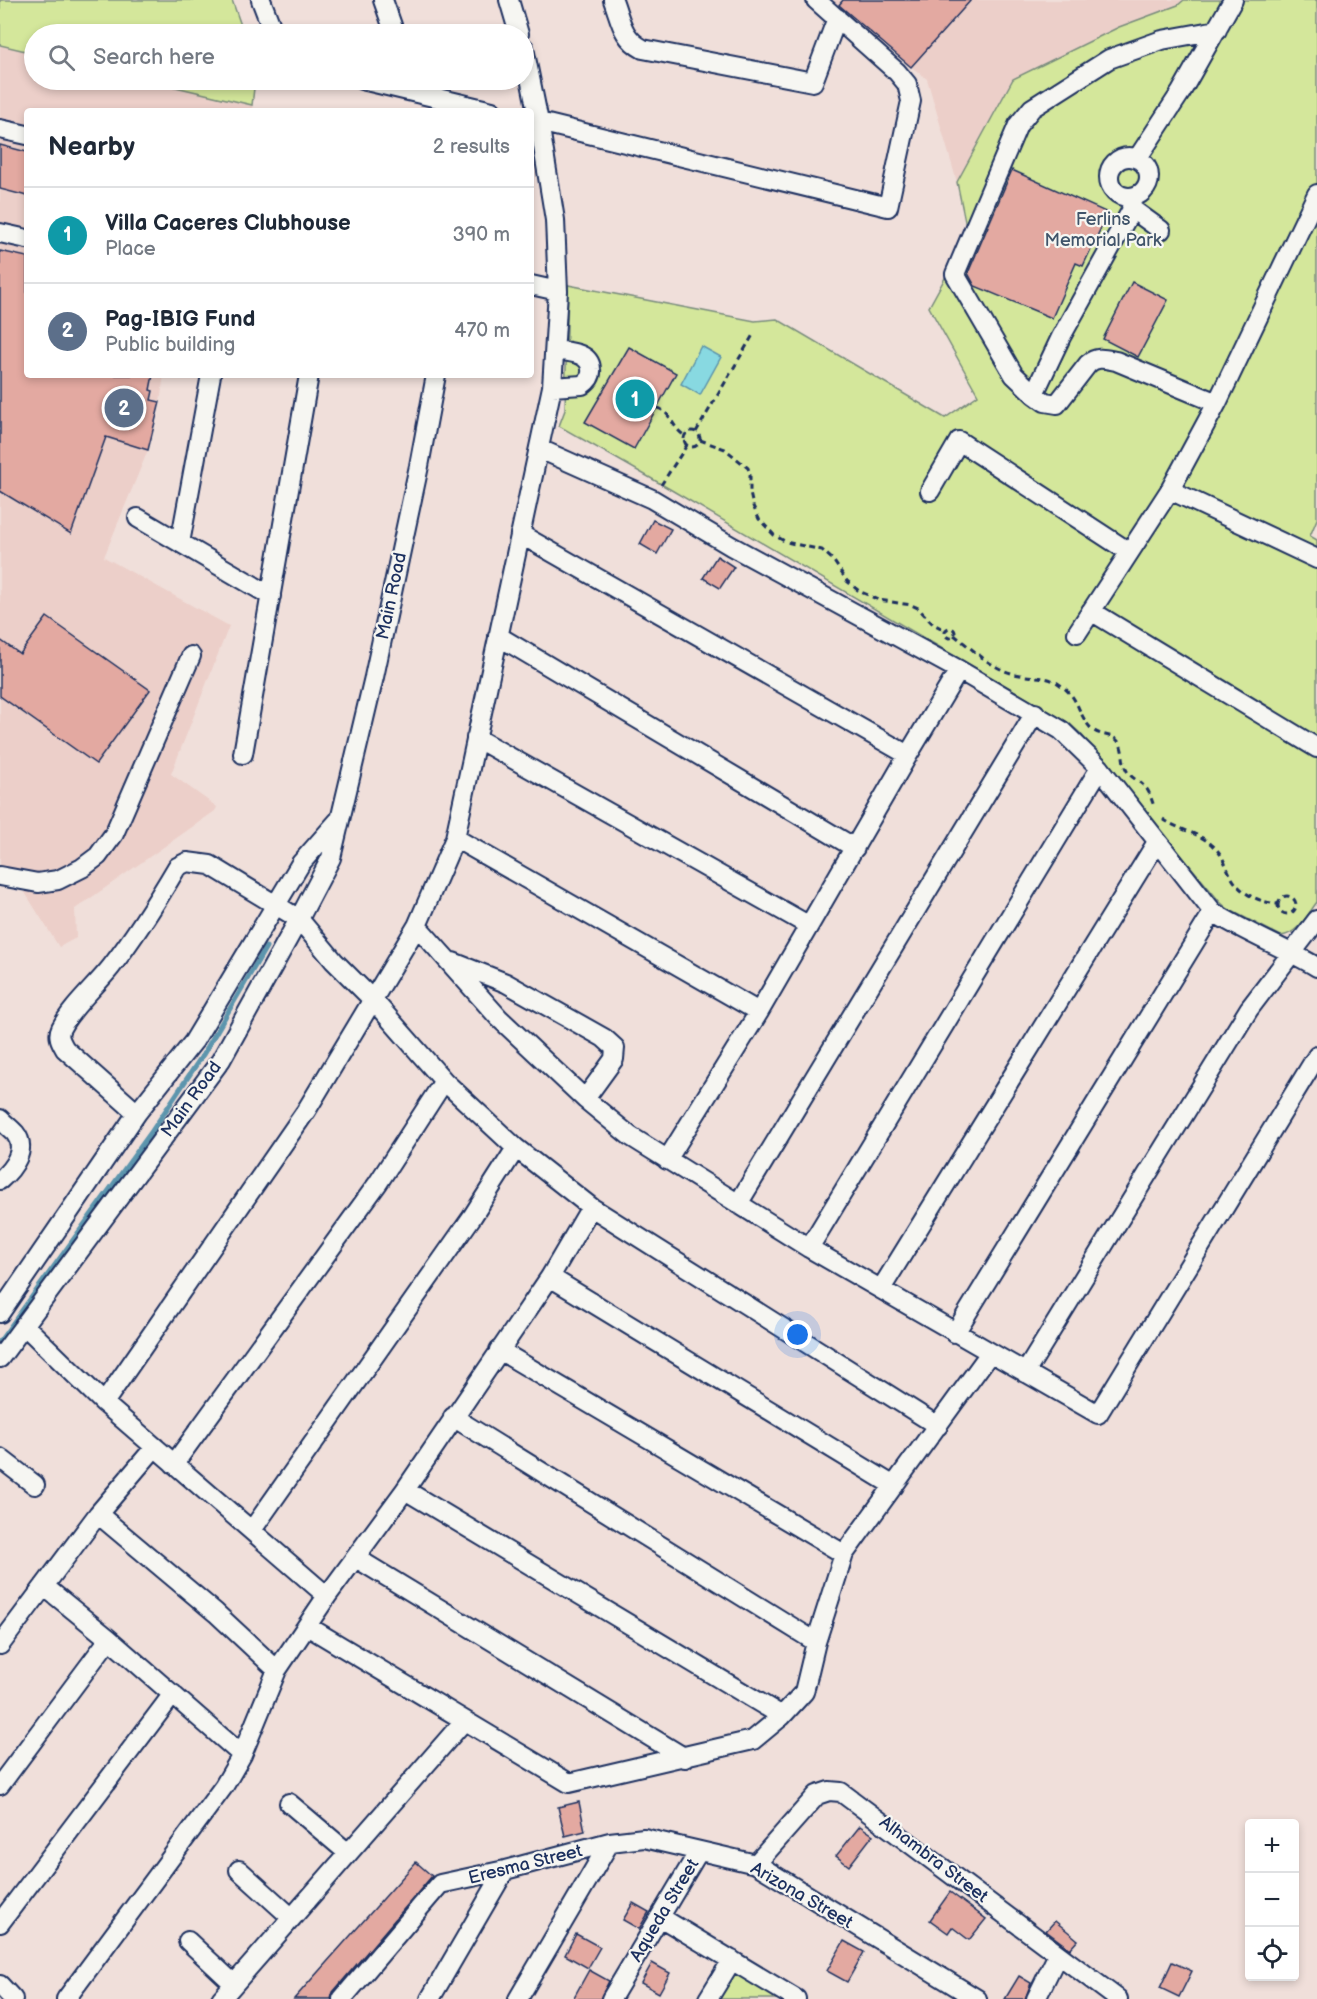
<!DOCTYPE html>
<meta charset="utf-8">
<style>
body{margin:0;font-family:"Balsamiq Sans",sans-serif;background:#f6f6f7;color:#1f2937}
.controls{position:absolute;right:18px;bottom:18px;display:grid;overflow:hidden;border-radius:6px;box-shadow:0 3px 9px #0003}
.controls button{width:54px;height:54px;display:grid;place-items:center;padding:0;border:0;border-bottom:2px solid #e0e1e3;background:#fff;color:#1f2937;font:30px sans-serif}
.you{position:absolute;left:798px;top:1335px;width:21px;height:21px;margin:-15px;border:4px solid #fff;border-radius:50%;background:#1a73e8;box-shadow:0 0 0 9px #1a73e833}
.badge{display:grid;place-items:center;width:39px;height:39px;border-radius:50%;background:#c8321e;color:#fff;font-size:20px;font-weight:700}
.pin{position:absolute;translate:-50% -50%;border:3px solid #fff;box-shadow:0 2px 6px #0006}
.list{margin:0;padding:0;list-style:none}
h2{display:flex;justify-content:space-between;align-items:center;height:78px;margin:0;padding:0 24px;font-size:26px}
h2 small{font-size:20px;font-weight:400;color:#747a83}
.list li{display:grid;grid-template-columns:39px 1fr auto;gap:18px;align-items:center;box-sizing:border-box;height:96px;padding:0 24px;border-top:2px solid #e0e1e3}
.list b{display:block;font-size:22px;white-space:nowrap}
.list p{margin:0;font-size:20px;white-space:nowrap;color:#747a83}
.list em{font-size:20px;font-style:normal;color:#747a83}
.icon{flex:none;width:33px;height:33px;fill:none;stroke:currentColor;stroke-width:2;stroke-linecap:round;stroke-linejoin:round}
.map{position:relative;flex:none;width:1317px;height:1999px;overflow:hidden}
.search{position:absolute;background:#fff;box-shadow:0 3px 9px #0003;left:24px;top:24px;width:510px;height:66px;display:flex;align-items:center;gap:15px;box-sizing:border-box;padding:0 21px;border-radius:33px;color:#747a83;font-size:22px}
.panel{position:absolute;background:#fff;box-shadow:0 3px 9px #0003;left:24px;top:108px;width:510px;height:270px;border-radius:6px}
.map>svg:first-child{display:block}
</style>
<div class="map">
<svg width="1317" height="1999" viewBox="0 0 1317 1999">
<rect width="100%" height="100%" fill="#f0dfda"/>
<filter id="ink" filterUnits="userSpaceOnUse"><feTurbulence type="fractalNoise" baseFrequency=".0167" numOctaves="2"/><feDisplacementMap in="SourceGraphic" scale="12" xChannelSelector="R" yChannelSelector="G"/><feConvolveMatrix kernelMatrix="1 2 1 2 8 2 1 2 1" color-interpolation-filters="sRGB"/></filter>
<g filter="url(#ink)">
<!-- built -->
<path fill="#eccfc9" d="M0,0H232L244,34H34V80H255L252,111H27V375H164L160,402L148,450L104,557L229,626L171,774L217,807L215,811L75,909L76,938L59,947L19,883L0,879Z
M826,0H1184L1179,5L1119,27L1013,79L957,182L927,79Z"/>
<!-- green -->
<path fill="#d4e79b" stroke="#788b7c" stroke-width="1.5" d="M0,0H232L244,34H34V53L0,45Z
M1184,0H1317V519L1310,536L1317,540V902C1307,915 1298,934 1281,936L1228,909L1220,902L1080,733L1069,723L668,488L559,426L565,410L568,285L755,321L777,319L945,418L978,395L929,307L968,236L957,182L1013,79L1119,27L1178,5Z
M146,80H255L252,105Z
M732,1968L784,1999H714Z"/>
<!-- water -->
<path fill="#88d9e1" stroke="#5c95ad" stroke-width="1.5" d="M701,346L721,357L700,395L681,384Z"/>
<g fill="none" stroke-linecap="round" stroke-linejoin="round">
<!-- stream -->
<path stroke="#5c95ad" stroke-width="5" d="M0,1341L152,1131L204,1053L266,947"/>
</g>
<!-- building -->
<path fill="#e3a9a1" stroke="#1b2f5e" stroke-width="1.5" d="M843,0H971L911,67L839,5Z
M0,145L27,152V196L0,189Z
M1012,170L1108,213L1083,266L1076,263L1052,318L975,286L968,273Z
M0,251L27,257V375H153L150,390L153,391L151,400L160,402L148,450L106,437L71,534L0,491Z
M1132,282L1168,300L1138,357L1103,339Z
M629,347L676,373L634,449L585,422Z
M653,520L671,529L657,554L640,544Z
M717,556L734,567L720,588L703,578Z
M47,617L150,690L96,764L0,696V640L20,654Z
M579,1802L585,1831L565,1836L558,1807Z
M860,1826L873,1835L849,1866L836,1856Z
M416,1862L432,1876L333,1992L331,1999H294Z
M950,1892L986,1919L969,1940L952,1927L948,1933L930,1920Z
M633,1903L649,1912L639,1929L623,1920Z
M1055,1921L1078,1940L1070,1949L1046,1931Z
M576,1934L600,1947L588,1968L565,1955Z
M844,1941L864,1952L847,1982L827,1971Z
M1172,1962L1192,1971L1179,1997L1160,1988Z
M652,1963L670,1973L659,1993L641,1983Z
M589,1970L609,1981L600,1999H573Z
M1019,1976L1031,1983L1025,1999H1005Z"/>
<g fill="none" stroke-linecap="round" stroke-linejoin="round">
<!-- minor casing -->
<g stroke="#1b2f5e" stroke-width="22">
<path id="minor" d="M261,0L274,34
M383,0L395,34
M509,0L519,34
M613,0C621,21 622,38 643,49L813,82L837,18
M362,80L492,111
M531,120L888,207L911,101L907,84L897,72L816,0
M0,129L27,135
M1109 177a20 20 0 1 1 40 0a20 20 0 1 1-40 0Z
M1137,159L1181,92L1233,0
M1132,209L1161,230
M0,233L27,239
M531,285L558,291
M552,387L582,385C588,381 592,377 591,369C590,352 568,352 555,350
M1034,394L1061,337L1132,209L1129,197
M1217,403L1116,361C1105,359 1097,356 1088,364L1057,404L1045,402L1034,394L1014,375L955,274L1018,125L1032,108L1109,59L1162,40L1217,30
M540,449L652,499L731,546L959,670L1061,730L1100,768L1213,912C1246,933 1283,947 1317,967
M1170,490L1317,559
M930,491L959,441L1129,552
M138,518L271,596
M520,534L908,755
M180,543L211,375
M1091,611L1317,748
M1077,633L1170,490L1217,403L1317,194
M498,636L855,848
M476,738L808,925
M243,754L309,375
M455,838L759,1012
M0,876L38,883L58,880L82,868L98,856L114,834L191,656
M417,926L499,1018L585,1099L630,1136L809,1248L1098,1414L1317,1056
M453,962L506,983L604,1038L615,1048L614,1059L585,1099
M137,1113L65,1049C61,1042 57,1036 61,1028C71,1008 96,986 111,967C135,936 157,901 177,867L187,862L210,865L299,919L334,961L373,1000L444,1081L516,1148L591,1207L938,1426
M0,1119C5,1124 10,1128 15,1133C28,1149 13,1169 0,1180
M667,1160L759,1012L908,755L959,670
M738,1204L1035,713
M809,1248L1100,768
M550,1277L894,1486
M881,1289L1157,842
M0,1313L137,1113L194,1041L301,863L338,821
M24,1325L104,1403L327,1596
M955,1333L1213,912
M499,1350L844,1554
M0,1358L221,1060L299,919L331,858L374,677L419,466L436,375
M1025,1373L1249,1009L1317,920
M104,1403L306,1111L417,926L455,838L552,387L558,291L555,220L539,122L524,48
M453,1417L816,1642
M0,1458L35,1485
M174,1464L378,1183L444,1081
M405,1490L782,1716
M98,1514L216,1613L277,1670
M252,1530L472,1217L516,1148
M356,1558L685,1758
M44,1586L109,1639L242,1755
M307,1626L569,1783L753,1740L782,1716L804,1692L816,1642L844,1554L990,1353
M0,1645L98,1514L155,1447
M0,1785L109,1639
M289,1803L348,1853
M756,1864L817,1795L829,1791L841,1792L1118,1999
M239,1870L292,1918
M660,1917L796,1999
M0,1923L173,1694
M188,1941L234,1984
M0,1985L13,1999
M66,1999L224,1786L242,1755L277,1670L327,1596L405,1490L550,1277L591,1207
M221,1999L464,1721
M342,1999L440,1884L505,1870L610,1842L644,1838L756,1864L977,1999
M430,1999L505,1870
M518,1999L610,1842
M611,1999L699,1851
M708,1999L732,1960
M1036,1999L1058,1954"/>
</g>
<!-- path -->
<path stroke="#1b2f5e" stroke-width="3" stroke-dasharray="6 4.5" stroke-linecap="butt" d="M657,408C670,410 672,428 684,435
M684 439a8 8 0 1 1 16 0a8 8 0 1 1-16 0Z
M696,432L753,335
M700,440L725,449L748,468L750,474V493L753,506L759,519L774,535L786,542L822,550L833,560L847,581L859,591L879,600L911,605L918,608L933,624L945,630
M661,485L687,445
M945 633a5 5 0 1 1 10 0a5 5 0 1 1-10 0Z
M954,635C973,649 988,666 1011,673C1026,678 1043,675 1056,682C1079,696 1076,710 1089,726C1097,737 1110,733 1117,740C1125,748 1121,761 1127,771C1131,778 1138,780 1144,786C1150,791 1151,799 1154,806
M1163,819C1178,830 1198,832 1212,845C1223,854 1225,865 1231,876C1240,894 1259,902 1278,904
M1278 905a9 9 0 1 1 18 0a9 9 0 1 1-18 0Z"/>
<!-- minor -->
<use href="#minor" stroke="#f6f6f2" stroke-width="18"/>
</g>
</g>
<g text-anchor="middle" stroke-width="4.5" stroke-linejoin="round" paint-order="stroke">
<!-- park labels -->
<g font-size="18" fill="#40546a" stroke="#f6f6f2">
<text x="1103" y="225">Ferlins<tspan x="1103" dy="21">Memorial Park</tspan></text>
</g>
<!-- street labels -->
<g font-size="18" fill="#1b2f5e" stroke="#f6f6f2">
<text transform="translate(391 596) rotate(-78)" y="6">Main Road</text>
<text transform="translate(191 1099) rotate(-54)" y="6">Main Road</text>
<text transform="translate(934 1859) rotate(37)" y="6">Alhambra Street</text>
<text transform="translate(525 1864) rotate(-14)" y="6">Eresma Street</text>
<text transform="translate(802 1895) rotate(30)" y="6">Arizona Street</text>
<text transform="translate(664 1910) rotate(-59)" y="6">Aqueda Street</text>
</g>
</g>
</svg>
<div class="controls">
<button>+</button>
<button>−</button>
<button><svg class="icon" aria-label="locate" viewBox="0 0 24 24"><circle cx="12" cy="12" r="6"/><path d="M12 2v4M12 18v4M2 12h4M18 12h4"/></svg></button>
</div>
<div class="you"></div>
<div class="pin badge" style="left:635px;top:399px;background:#0f9aa8">1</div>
<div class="pin badge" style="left:124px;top:408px;background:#5c6f8a">2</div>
<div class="search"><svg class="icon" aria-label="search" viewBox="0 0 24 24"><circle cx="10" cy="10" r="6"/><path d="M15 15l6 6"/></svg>Search here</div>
<section class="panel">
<h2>Nearby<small>2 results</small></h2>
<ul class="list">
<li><span class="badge" style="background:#0f9aa8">1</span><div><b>Villa Caceres Clubhouse</b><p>Place</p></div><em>390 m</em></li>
<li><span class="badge" style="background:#5c6f8a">2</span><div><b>Pag-IBIG Fund</b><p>Public building</p></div><em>470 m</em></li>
</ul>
</section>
</div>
